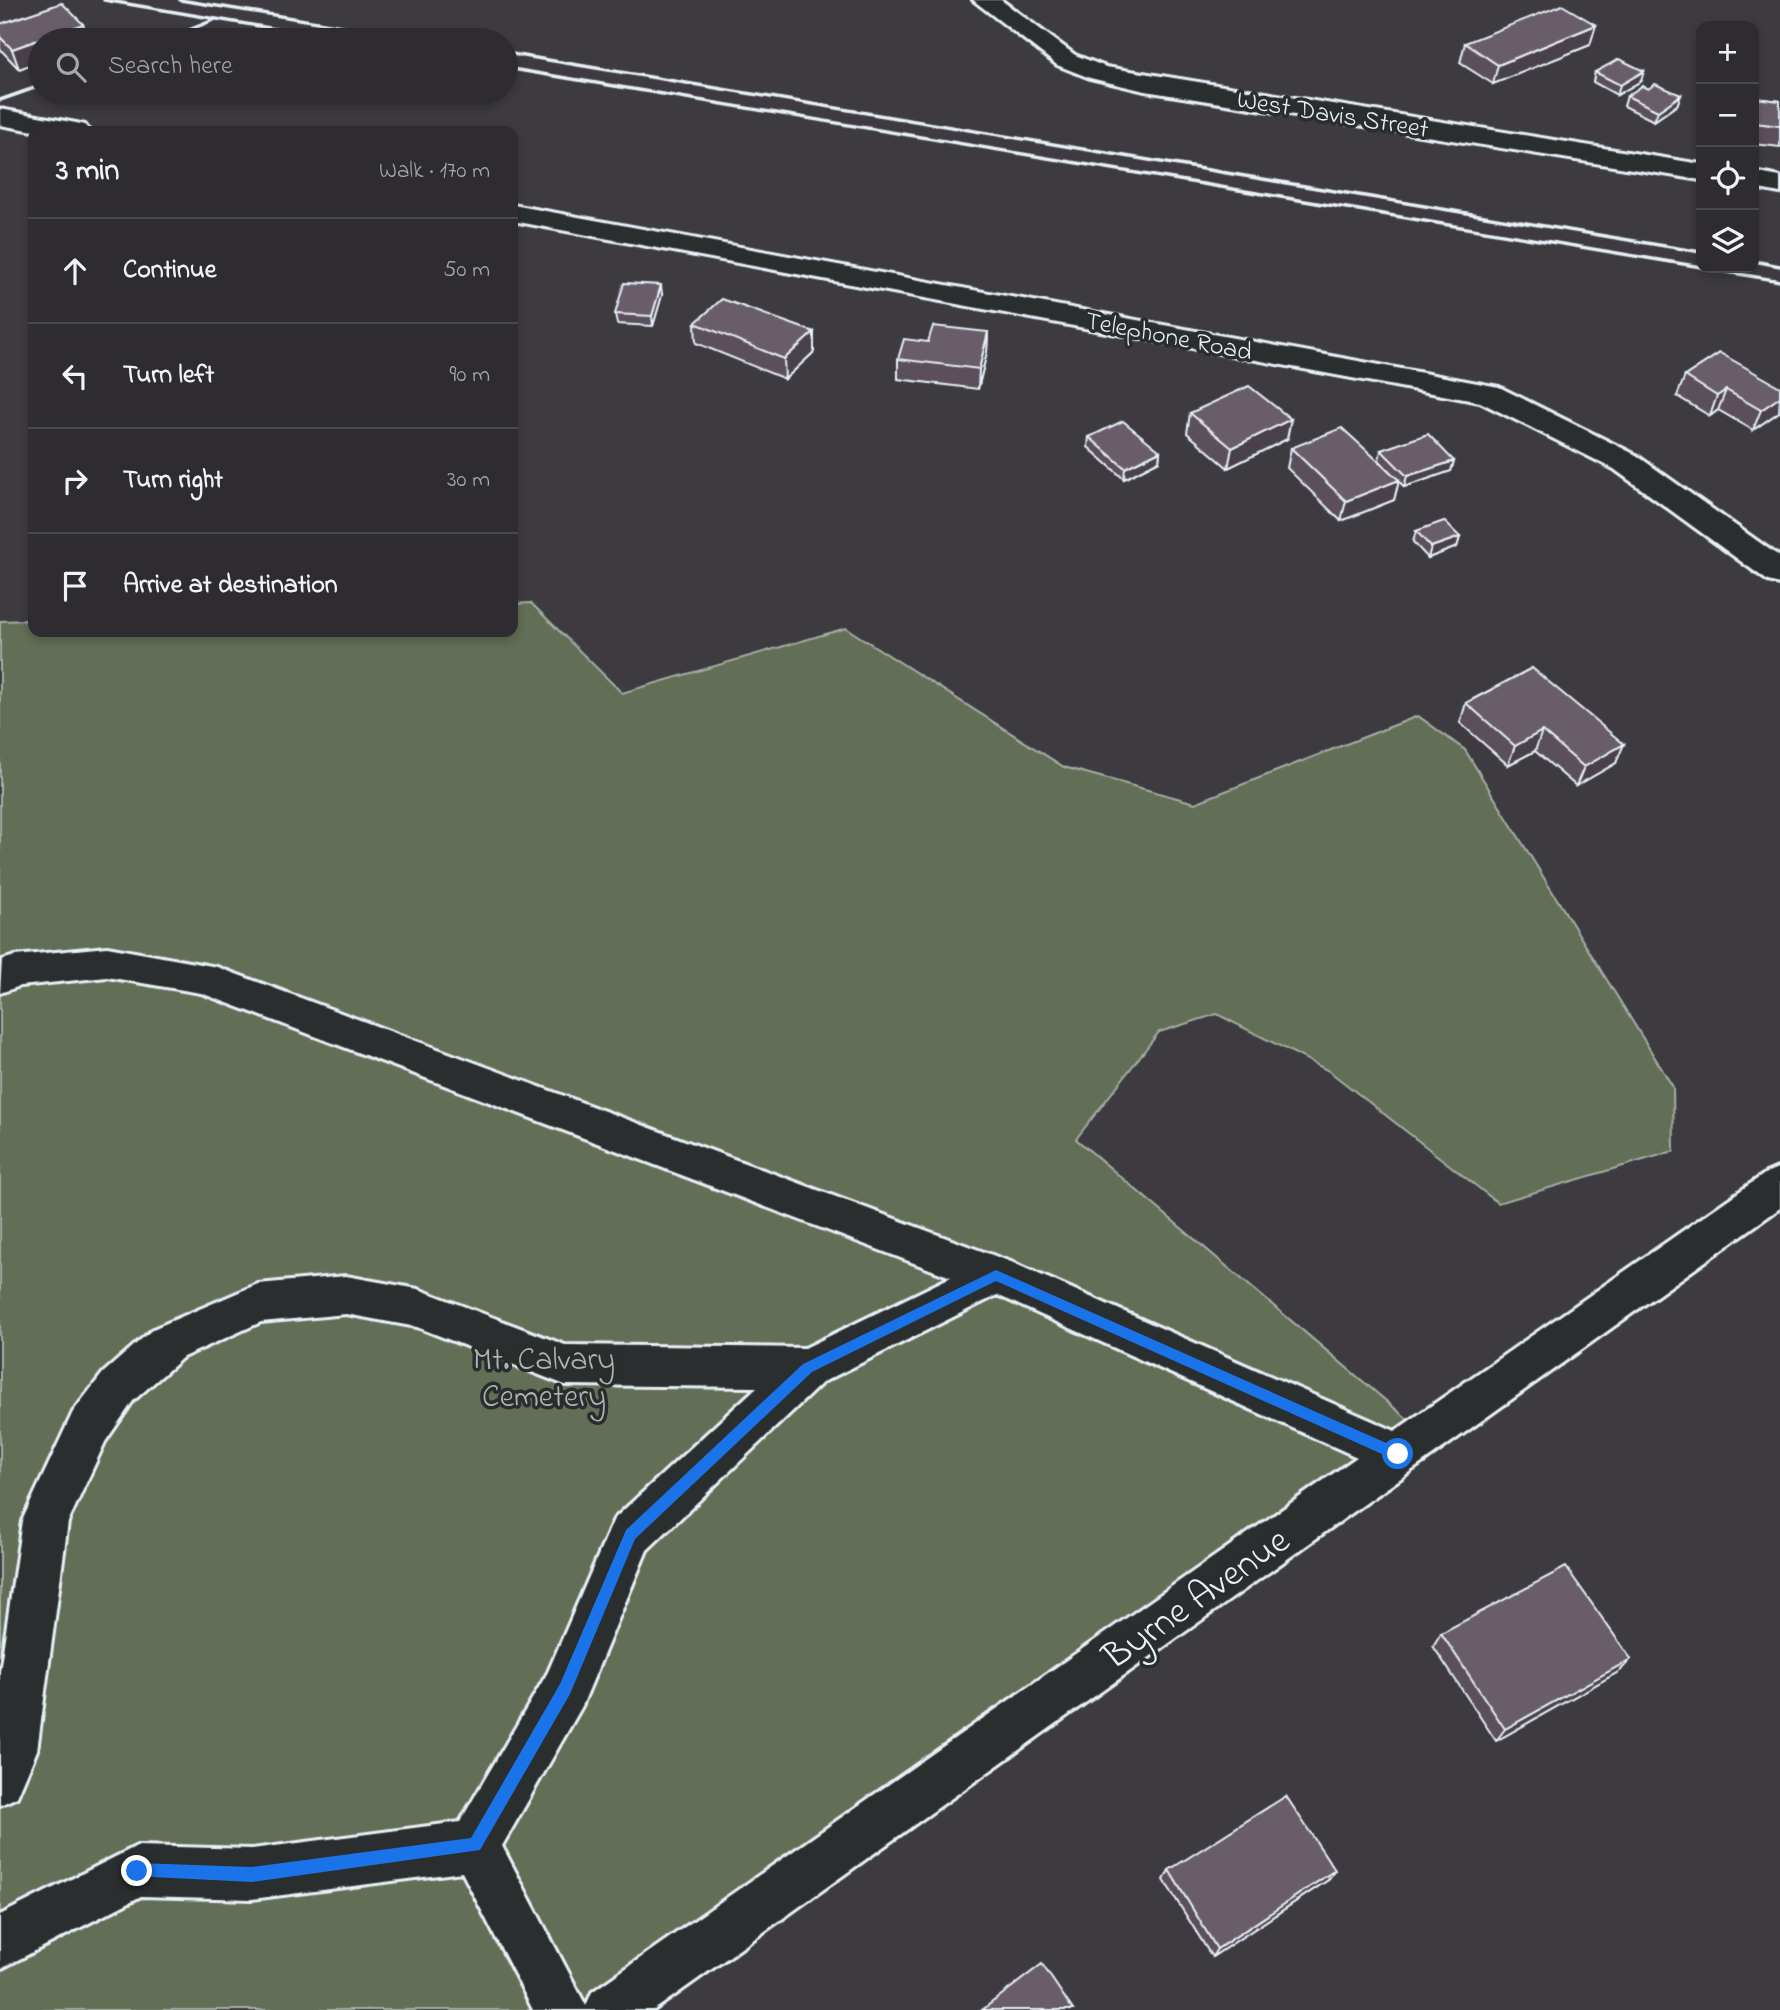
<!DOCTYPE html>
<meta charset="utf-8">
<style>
body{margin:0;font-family:"Indie Flower",sans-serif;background:#3a383c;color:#f1f3f6}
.controls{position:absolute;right:21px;top:21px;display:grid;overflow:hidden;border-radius:14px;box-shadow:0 4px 10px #0003}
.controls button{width:63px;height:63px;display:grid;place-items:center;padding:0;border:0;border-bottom:2px solid #49484c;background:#2e2c30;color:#f1f3f6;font:35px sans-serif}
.stop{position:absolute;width:21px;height:21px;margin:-16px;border:5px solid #1a73e8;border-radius:50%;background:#fff}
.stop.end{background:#1a73e8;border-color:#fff;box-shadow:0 2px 7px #0008}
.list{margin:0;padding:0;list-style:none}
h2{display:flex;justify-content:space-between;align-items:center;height:91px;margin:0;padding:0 28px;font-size:30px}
h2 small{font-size:23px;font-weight:400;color:#a7a7ab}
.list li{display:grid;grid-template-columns:46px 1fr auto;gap:21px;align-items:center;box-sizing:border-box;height:105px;padding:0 28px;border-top:2px solid #49484c}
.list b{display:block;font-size:26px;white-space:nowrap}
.list em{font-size:23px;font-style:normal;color:#a7a7ab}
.icon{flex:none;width:38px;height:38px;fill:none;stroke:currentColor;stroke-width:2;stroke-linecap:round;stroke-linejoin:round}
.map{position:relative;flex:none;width:1780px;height:2010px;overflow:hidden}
.search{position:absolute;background:#2e2c30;box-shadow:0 4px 10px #0003;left:28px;top:28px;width:490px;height:77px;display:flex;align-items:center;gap:18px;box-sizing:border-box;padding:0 24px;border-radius:38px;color:#a7a7ab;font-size:26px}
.panel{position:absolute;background:#2e2c30;box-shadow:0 4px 10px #0003;left:28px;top:126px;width:490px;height:511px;border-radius:14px}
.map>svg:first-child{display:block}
</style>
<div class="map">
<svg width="1780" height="2010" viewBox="0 0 1780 2010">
<rect width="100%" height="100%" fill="#3d3b40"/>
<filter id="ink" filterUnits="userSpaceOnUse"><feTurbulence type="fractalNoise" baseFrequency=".0143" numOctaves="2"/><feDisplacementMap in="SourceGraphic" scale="14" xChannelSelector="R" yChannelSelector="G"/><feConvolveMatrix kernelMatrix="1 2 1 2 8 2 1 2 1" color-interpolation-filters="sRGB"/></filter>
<g filter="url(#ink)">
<!-- green -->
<path fill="#626e55" stroke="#a5b0a6" stroke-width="2" d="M531,603L622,693L846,628L1064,767L1195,803L1418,716L1465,750L1673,1087L1674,1151L1498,1203L1329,1071L1217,1014L1159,1032L1076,1139L1411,1422L592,2010H0V621L33,620V632H513V604Z"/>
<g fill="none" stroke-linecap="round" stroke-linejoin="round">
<!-- minor casing -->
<g stroke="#e8f1f8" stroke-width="6">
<path id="minor" d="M973,0H1001L1075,55L1106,67L1701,164V180L1145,91L1090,78L1057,65Z
M0,109L76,123L85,125L89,131H34L0,125Z
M1754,172L1780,177V193L1754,188Z
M513,205L1499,387L1636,455L1780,557V584L1768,581L1614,469L1480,402L513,221Z
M107,947L217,967L1011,1262L1395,1431L1766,1173L1780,1167V1208L654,2010H533L462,1872L252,1899L141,1896L0,1969V1915L137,1846L252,1849L460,1822L548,1672L614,1519L757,1387L565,1385L417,1327L346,1314L261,1322L183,1357L133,1401L105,1442L68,1522L37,1750L17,1797L0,1805V1672L22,1521L73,1412L103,1373L153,1329L258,1284L346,1276L418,1289L565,1345L805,1348L951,1277L201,993L107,977L20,986L0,993L2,960L15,956ZM997,1295L1357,1457L592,1992L586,2006L502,1846L582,1706L647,1550L823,1382Z"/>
</g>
<!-- minor -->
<use href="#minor" fill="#2a2d2e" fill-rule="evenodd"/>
<!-- rail -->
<path stroke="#e8f1f8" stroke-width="3.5" d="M104,0L341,40
M180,0L429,40
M164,40L216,19
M506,53L1701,252
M506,68L1701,267
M0,100L40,86
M1754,261L1780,266
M1703,268L1780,281"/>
</g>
<!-- wall -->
<path fill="#5b505c" stroke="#e8f1f8" stroke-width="2" d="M0,24L40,40V61L19,69L0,49Z
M1465,43L1590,45L1493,84L1460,63Z
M1595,72L1641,81L1617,95L1593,82Z
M1648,89L1681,95L1677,105L1654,121L1624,106L1627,96Z
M1755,98L1780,101V147L1754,144V102Z
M662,295L653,326L617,324L615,314Z
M695,323L814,332V352L785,379L696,343Z
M988,332L987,352L978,389L898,379V359L928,342Z
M1720,353L1779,412L1753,430L1718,410L1710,416L1677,396L1685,376Z
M1190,413L1287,439L1228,468L1187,433Z
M1089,437L1160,451L1159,461L1124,479L1088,447Z
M1291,448L1395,477L1379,460L1381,450L1454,461L1451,471L1404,487L1399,481L1394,500L1341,521L1287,468Z
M1416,531L1460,537L1457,547L1428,558L1413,542Z
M1532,668L1616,763L1576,786L1535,751L1508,765L1460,723L1466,703Z
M1441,1633L1620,1671L1496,1741L1433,1646Z
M1169,1870L1328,1880L1212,1957L1164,1880Z"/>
<!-- shaded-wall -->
<path fill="#4a414b" stroke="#e8f1f8" stroke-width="2" d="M83,24L89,40H40V61L19,69L12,49Z
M1596,25L1590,45L1493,84L1498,65Z
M1644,71L1641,81L1617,95L1620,85Z
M1681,95L1677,105L1654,121L1658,111Z
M661,285L662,295L653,326L652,316Z
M814,332V352L785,379L784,359Z
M988,332L987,352L978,389L979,369Z
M1726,390L1718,410L1710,416L1717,396Z
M1780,397L1779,412L1753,430L1761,410Z
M1291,419L1287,439L1228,468L1232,448Z
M1160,451L1159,461L1124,479L1125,468Z
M1454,461L1451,471L1404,487L1407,476Z
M1399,480L1394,500L1341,521L1346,501Z
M1460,537L1457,547L1428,558L1431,547Z
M1542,731L1535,751L1508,765L1515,746Z
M1624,744L1616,763L1576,786L1584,767Z
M1631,1659L1620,1671L1496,1741L1505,1729Z
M1335,1870L1328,1880L1212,1957L1217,1949Z"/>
<!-- building -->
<path fill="#6a5d6b" stroke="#e8f1f8" stroke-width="2" d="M62,3L83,24L12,49L0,37V24Z
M1562,5L1596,25L1498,65L1465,43Z
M1619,59L1644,71L1620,85L1595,72Z
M1655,84L1681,95L1658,111L1627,96L1642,86L1648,89Z
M1755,98L1780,101V126L1755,123Z
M624,283L661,285L652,316L615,314Z
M722,299L814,332L784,359L695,323Z
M933,326L988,332L979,369L898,359L904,339L928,342Z
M1720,353L1780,387V397L1761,410L1726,390L1717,396L1685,376Z
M1249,386L1291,419L1232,448L1190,413Z
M1123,421L1160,451L1125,468L1089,437Z
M1342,428L1399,480L1346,501L1291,448Z
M1428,434L1454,461L1407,476L1381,450Z
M1444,521L1460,537L1431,547L1416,531Z
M1532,668L1624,744L1584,767L1542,731L1515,746L1466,703Z
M1566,1567L1631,1659L1505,1729L1441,1633Z
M1286,1796L1335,1870L1217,1949L1169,1870Z
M1042,1964L1073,2010H982Z"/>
</g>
<!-- route -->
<path fill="#1a73e8" d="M996,1270L1402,1450V1459H1393L996,1281L812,1372L635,1539L570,1694L480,1850L252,1882L132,1876L129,1871L132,1865L137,1863L252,1867L471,1838L560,1684L626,1530L803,1364Z"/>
<g text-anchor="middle" stroke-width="7" stroke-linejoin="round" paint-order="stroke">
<!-- far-street labels -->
<g font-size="26" fill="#e8f1f8" stroke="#2a2d2e">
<text transform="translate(1333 113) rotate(9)" y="9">West Davis Street</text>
<text transform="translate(1169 335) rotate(11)" y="9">Telephone Road</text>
</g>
<!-- park labels -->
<g font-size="32" fill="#acb6af" stroke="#2a2d2e">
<text x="544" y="1369">Mt. Calvary<tspan x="544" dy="37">Cemetery</tspan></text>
</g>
<!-- near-street labels -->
<g font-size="38" fill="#e8f1f8" stroke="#2a2d2e">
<text transform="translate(1195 1597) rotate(-35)" y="13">Byrne Avenue</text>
</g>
</g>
</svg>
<div class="controls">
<button>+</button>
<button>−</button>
<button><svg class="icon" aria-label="locate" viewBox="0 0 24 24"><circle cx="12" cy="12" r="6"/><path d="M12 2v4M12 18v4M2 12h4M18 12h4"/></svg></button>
<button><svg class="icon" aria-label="layers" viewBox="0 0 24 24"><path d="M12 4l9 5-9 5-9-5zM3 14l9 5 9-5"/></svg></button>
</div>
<div class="stop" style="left:1398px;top:1454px"></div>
<div class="stop end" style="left:137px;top:1871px"></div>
<div class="search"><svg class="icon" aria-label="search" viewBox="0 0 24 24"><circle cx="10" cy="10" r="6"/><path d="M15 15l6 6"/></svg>Search here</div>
<section class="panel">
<h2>3 min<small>Walk · 170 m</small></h2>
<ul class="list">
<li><svg class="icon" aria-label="ahead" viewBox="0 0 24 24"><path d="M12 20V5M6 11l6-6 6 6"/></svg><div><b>Continue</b></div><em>50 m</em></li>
<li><svg class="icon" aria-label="left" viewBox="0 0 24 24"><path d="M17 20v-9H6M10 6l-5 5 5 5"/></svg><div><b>Turn left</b></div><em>90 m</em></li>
<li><svg class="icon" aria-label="right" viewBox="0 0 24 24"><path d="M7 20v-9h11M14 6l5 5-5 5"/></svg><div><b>Turn right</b></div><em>30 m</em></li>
<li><svg class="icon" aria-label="arrive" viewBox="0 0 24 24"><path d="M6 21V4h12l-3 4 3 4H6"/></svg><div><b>Arrive at destination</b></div></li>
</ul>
</section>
</div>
